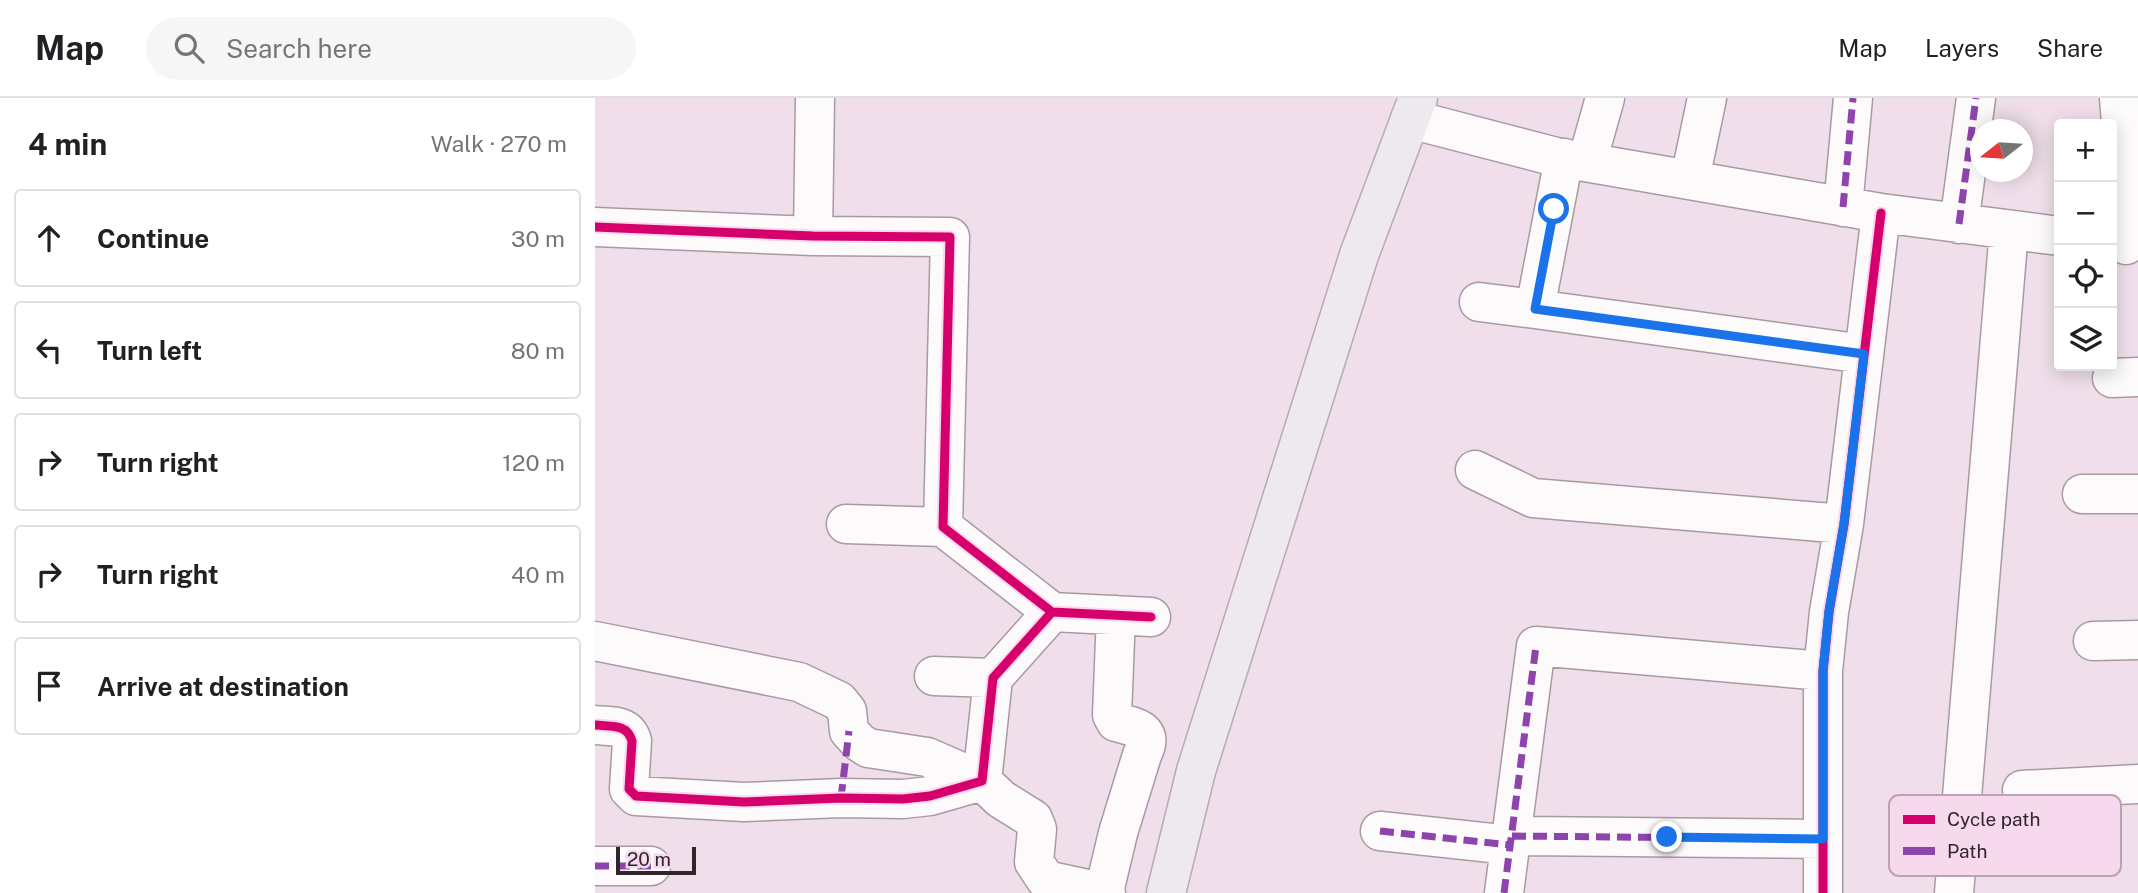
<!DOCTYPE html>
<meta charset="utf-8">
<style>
body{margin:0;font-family:"Public Sans",sans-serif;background:#f6f6f6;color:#202124}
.controls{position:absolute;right:21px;top:21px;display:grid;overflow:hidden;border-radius:7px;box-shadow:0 4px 18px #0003}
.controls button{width:63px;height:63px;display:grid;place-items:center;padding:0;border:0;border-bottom:2px solid #e0e0e0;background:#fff;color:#202124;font:35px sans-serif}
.compass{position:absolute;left:1375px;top:21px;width:63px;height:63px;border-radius:50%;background:#fff;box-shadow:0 4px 18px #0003;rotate:253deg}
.scale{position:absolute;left:21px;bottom:18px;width:80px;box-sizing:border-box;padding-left:7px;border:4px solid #30252d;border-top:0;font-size:19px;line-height:24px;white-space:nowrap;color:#30252d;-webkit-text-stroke:5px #f6d9ed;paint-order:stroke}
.stop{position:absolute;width:21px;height:21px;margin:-16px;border:5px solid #1a73e8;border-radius:50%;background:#fff}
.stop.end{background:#1a73e8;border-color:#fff;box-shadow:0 2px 7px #0008}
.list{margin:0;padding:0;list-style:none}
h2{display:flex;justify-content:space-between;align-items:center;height:91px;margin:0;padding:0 28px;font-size:30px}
h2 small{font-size:23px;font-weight:400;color:#757577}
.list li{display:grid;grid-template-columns:46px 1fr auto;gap:21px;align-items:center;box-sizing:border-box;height:98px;margin:0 14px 14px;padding:0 14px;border:2px solid #e0e0e0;border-radius:7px}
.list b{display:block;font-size:26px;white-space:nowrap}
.list em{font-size:23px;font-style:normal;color:#757577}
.icon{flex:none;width:38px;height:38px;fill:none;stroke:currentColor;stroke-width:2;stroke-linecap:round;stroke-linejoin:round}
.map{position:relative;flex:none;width:1543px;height:795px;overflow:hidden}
header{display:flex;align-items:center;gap:42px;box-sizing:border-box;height:98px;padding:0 35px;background:#fff;border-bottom:2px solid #e0e0e0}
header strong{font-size:33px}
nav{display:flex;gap:38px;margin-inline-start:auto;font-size:24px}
.search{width:490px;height:63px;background:#f6f6f6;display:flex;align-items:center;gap:18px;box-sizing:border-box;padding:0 24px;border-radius:38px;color:#757577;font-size:26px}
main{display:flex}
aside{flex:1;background:#fff}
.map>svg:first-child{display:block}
</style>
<header>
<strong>Map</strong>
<div class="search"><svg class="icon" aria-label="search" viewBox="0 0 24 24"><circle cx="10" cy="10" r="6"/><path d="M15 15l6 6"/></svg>Search here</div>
<nav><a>Map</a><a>Layers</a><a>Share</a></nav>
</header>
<main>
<aside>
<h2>4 min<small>Walk · 270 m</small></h2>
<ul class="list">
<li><svg class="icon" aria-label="ahead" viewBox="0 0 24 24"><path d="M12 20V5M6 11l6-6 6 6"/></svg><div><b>Continue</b></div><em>30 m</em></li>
<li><svg class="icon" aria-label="left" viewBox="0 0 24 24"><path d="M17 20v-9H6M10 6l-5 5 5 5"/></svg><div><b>Turn left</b></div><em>80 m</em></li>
<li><svg class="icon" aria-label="right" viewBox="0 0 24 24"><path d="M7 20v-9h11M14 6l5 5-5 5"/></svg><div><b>Turn right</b></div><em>120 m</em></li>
<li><svg class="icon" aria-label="right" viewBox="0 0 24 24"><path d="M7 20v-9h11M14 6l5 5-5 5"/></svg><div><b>Turn right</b></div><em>40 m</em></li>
<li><svg class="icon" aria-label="arrive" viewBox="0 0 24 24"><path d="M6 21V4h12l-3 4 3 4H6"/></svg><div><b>Arrive at destination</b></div></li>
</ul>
</aside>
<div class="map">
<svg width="1543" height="795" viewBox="0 0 1543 795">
<rect width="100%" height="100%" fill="#f0dfea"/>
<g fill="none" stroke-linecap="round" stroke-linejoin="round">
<!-- minor casing -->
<g stroke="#a79aa2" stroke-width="41">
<path id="minor" d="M1524,0L1527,38L1531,147
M815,21L961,59L1286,115L1464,138
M992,64L1010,0
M1095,81L1112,0
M1248,109L1258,0
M1364,126L1381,0
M0,129L218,138L355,139L348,429L457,514
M218,138L220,0
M884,204L940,211L969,60
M940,211L1269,256
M1517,280L1543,279
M880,372L938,400L1249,426
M1487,396H1543
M251,426L348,429
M0,543L204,584L244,603L252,613L254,633L264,644L273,650L332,659L387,683L406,701L438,721L442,731L439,764L451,782L511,795
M1498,543L1543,542
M339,578L398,580
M0,627C15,629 32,625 37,643L34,691L41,698L149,704L246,700L308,701L335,698L387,683L398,580L457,514L556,519
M1427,692L1543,686
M785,733L915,747
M917,738L1228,741
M0,768H56
M509,794L523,735L547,657C560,631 542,630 521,624L517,617L521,517
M909,795L941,548L1228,573
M1228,795V573L1234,514L1249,426L1286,115
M1359,795L1414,132"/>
</g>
<!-- major casing -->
<g stroke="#b7a9b6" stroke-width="41">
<path id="major" d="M571,795L601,673L764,157L823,0"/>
</g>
<!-- minor -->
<use href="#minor" stroke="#fdfafc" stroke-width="38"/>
<!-- major -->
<use href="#major" stroke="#eee8ef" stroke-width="38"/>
<!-- quiet -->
<path stroke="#8e44ad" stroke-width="7" stroke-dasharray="14 7" stroke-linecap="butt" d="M1248,109L1258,0
M1364,126L1381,0
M246,700L254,633
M785,733L915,747
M917,738L1228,741
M0,768H56
M909,795L941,548"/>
<!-- cycleway casing -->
<g stroke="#f6d9ed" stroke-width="13">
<path id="cycleway" d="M0,129L218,138L355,139L348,429L457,514
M0,627C15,629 32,625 37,643L34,691L41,698L149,704L246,700L308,701L335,698L387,683L398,580L457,514L556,519
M1228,795V573L1234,514L1249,426L1286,115"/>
</g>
<!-- cycleway -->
<use href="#cycleway" stroke="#d6006c" stroke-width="9"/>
</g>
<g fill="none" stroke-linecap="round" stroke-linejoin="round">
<!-- route -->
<path stroke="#1a73e8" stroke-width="9" d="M959,111L940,211L1269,256L1249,426L1234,513L1228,573V741L1072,739"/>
</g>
<!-- legend -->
<rect x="1294" y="697" width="232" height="81" rx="10" fill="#f6d9ed" stroke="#bba3b3" stroke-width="2"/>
<rect x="1308" y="717" width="32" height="9" fill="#d6006c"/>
<rect x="1308" y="749" width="32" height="8" fill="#8e44ad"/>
<g font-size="19" fill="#30252d">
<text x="1352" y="728">Cycle path</text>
<text x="1352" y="760">Path</text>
</g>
</svg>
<div class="controls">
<button>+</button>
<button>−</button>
<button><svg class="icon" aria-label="locate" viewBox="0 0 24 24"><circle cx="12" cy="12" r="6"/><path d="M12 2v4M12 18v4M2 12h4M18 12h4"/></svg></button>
<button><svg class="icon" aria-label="layers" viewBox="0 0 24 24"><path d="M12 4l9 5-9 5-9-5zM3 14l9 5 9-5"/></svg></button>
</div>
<svg class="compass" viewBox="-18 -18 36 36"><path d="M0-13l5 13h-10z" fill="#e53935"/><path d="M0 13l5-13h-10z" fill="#757577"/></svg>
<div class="scale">20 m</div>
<div class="stop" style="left:959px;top:111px"></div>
<div class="stop end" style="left:1072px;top:739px"></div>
</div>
</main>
